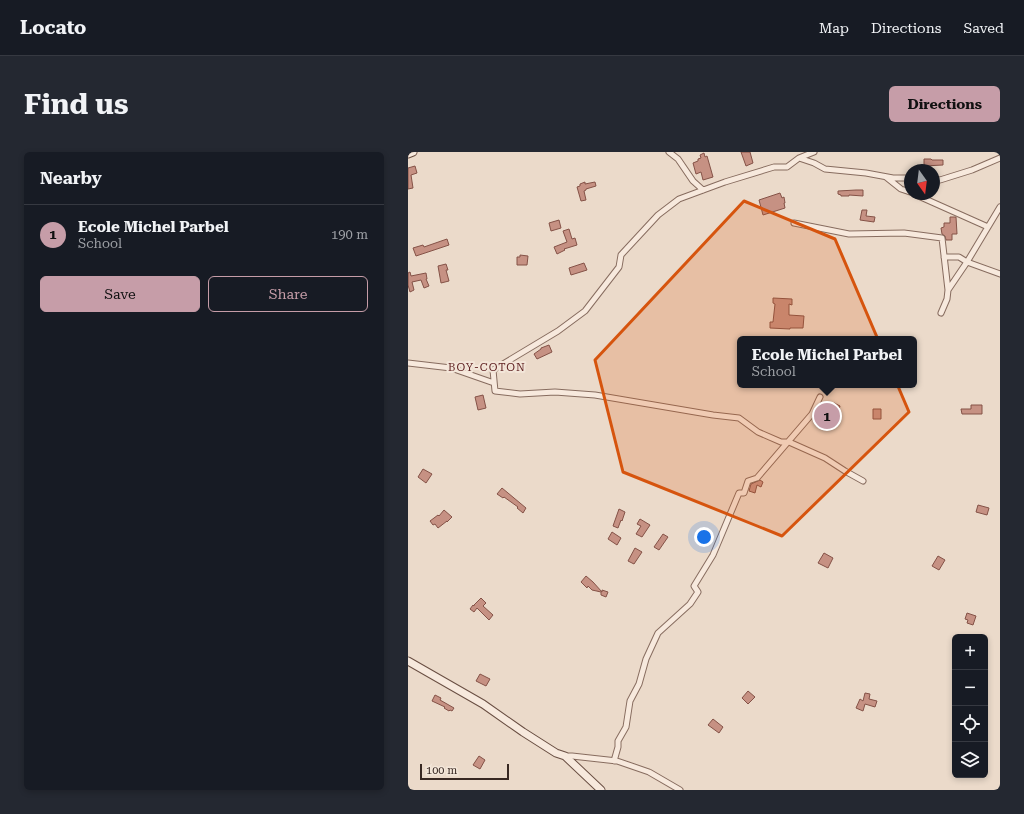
<!DOCTYPE html>
<meta charset="utf-8">
<style>
body{margin:0;font-family:"Roboto Serif",serif;background:#242831;color:#f1f3f6}
.controls{position:absolute;right:12px;bottom:12px;display:grid;overflow:hidden;border-radius:6px;box-shadow:0 2px 6px #0003}
.controls button{width:36px;height:36px;display:grid;place-items:center;padding:0;border:0;border-bottom:1px solid #363941;background:#171b24;color:#f1f3f6;font:20px sans-serif}
.compass{position:absolute;left:496px;top:12px;width:36px;height:36px;border-radius:50%;background:#171b24;box-shadow:0 2px 6px #0003;rotate:166deg}
.scale{position:absolute;left:12px;bottom:10px;width:89px;box-sizing:border-box;padding-left:4px;border:2px solid #382822;border-top:0;font-size:11px;line-height:14px;white-space:nowrap;color:#382822;-webkit-text-stroke:3px #f3e6d9;paint-order:stroke}
.you{position:absolute;left:296px;top:385px;width:14px;height:14px;margin:-10px;border:3px solid #fff;border-radius:50%;background:#1a73e8;box-shadow:0 0 0 6px #1a73e833}
.badge{display:grid;place-items:center;width:26px;height:26px;border-radius:50%;background:#c69da8;color:#111;font-size:13px;font-weight:700}
.pin{position:absolute;translate:-50% -50%;border:2px solid #fff;box-shadow:0 1px 4px #0006}
.popup{position:absolute;left:329px;top:184px;width:180px;height:52px;box-sizing:border-box;display:grid;place-content:center;border-radius:6px;background:#171b24;filter:drop-shadow(0 1px 3px #0005);font-size:13px;white-space:nowrap;color:#9ea1a6}
.popup b{font-size:15px;color:#f1f3f6}
.popup::after{content:'';position:absolute;left:50%;top:100%;margin-left:-8px;border:8px solid transparent;border-top-color:#171b24}
.list{margin:0;padding:0;list-style:none}
h2{display:flex;justify-content:space-between;align-items:center;height:52px;margin:0;padding:0 16px;font-size:17px}
h2 small{font-size:13px;font-weight:400;color:#9ea1a6}
.list li{display:grid;grid-template-columns:26px 1fr auto;gap:12px;align-items:center;box-sizing:border-box;height:60px;padding:0 16px;border-top:1px solid #363941}
.list b{display:block;font-size:15px;white-space:nowrap}
.list p{margin:0;font-size:13px;white-space:nowrap;color:#9ea1a6}
.list em{font-size:13px;font-style:normal;color:#9ea1a6}
.actions{display:flex;gap:8px;padding:12px 16px}
.actions a{flex:1;padding:9px 0;border:1px solid #c69da8;border-radius:6px;text-align:center;font-size:14px;color:#c69da8}
.actions .main{background:#c69da8;color:#111}
.icon{flex:none;width:22px;height:22px;fill:none;stroke:currentColor;stroke-width:2;stroke-linecap:round;stroke-linejoin:round}
.map{position:relative;flex:none;width:592px;height:638px;overflow:hidden;border-radius:6px}
header{display:flex;align-items:center;gap:24px;box-sizing:border-box;height:56px;padding:0 20px;background:#171b24;border-bottom:1px solid #363941}
header strong{font-size:19px}
nav{display:flex;gap:22px;margin-inline-start:auto;font-size:14px}
.intro{display:flex;align-items:center;justify-content:space-between;box-sizing:border-box;height:96px;padding:0 24px}
h1{margin:0;font-size:28px}
.button{padding:10px 18px;border-radius:6px;background:#c69da8;color:#111;font-size:14px;font-weight:700}
main{display:flex;gap:24px;padding:0 24px}
aside{flex:1;background:#171b24;border-radius:6px;box-shadow:0 2px 6px #0003}
.map>svg:first-child{display:block}
</style>
<header>
<strong>Locato</strong>
<nav><a>Map</a><a>Directions</a><a>Saved</a></nav>
</header>
<div class="intro"><h1>Find us</h1><a class="button">Directions</a></div>
<main>
<aside>
<h2>Nearby<small></small></h2>
<ul class="list">
<li><span class="badge">1</span><div><b>Ecole Michel Parbel</b><p>School</p></div><em>190 m</em></li>
</ul>
<div class="actions"><a class="main">Save</a><a>Share</a></div>
</aside>
<div class="map">
<svg width="592" height="638" viewBox="0 0 592 638">
<rect width="100%" height="100%" fill="#ebdaca"/>
<!-- building -->
<path fill="#c69183" stroke="#845247" d="M333,0H342L345,11L338,14Z
M296,1L297,5L299,4L305,25L295,28L293,20L288,22L285,11L290,9V7L293,6L292,3Z
M516,7H523L524,8H535V13L516,14Z
M7,14L9,21L3,23L5,36L0,37V16Z
M177,30V32L187,30L188,34L178,37V38L176,39L178,48L173,49L169,35L172,34V32Z
M448,38H455V44L441,43V44H433V43L430,42V39Z
M372,41L374,46L376,45L377,51H376L377,56L355,63L351,48Z
M454,58H459L458,64L467,65L466,70L452,68Z
M542,65H548L549,82H544V88H538L537,84L534,82L533,76L536,75V71H542Z
M151,68L153,76L143,79L141,71Z
M161,77L164,87L167,86L169,93L156,97L157,98L149,102L146,95L159,90L155,79Z
M39,87L41,93L8,104L5,96L15,93L16,95Z
M112,103L120,104L119,113H109V105H112Z
M176,111L179,118L163,123L161,116Z
M38,112L40,118H38L41,129L33,131L30,114Z
M2,120L3,124L18,121L19,127H18L21,134L16,136L13,128L4,130L6,138L2,140L0,133V121Z
M365,146L384,147V153L381,152V163L396,164L395,176H382V177L362,176V170H365L367,152L365,151Z
M141,193L144,200L129,207L126,202L133,197V196Z
M75,243L78,256L70,258L67,245Z
M426,251L432,254L429,265L422,263Z
M563,253H574V262H554L553,257H563Z
M465,257H473V267H465Z
M15,317L24,322L18,331L10,325Z
M352,328L355,330L353,335L349,333L347,341L341,339L343,332Z
M94,336L118,356L115,361L109,356L110,355L96,345L95,346L89,342Z
M570,353L581,356L579,363L568,360Z
M211,357L217,360L214,369L213,368L210,376L205,374Z
M36,358L44,365L39,370V369L30,376L27,372L25,373L22,369L30,363L31,364Z
M232,367L242,373L234,385L228,382L233,374L229,372Z
M204,380L213,386L209,393L200,387Z
M255,382L260,385L251,398L246,395Z
M227,396L234,400L226,412L220,409Z
M416,401L425,406L420,416L410,411Z
M530,404L537,408L531,418L524,414Z
M178,424L185,430L194,440V438L200,440L198,445L193,443V440L184,438L180,434L179,436L173,430Z
M73,446L78,451L75,454L85,463L81,468L69,456L66,460L62,457L65,453L66,454V453Z
M559,461L568,464L565,473L559,471L560,468L557,467Z
M72,522L82,527L78,534L68,529Z
M340,539L347,545L340,552L334,546Z
M457,541L462,542L461,547L469,549L467,555L457,552L455,559L448,556L452,547L455,549Z
M27,543L33,546L32,548L46,556L44,559L42,558L41,559L36,556L37,555L24,549Z
M305,567L315,575L311,581L300,573Z
M71,604L77,608L72,617L65,613Z"/>
<g fill="none" stroke-linecap="round" stroke-linejoin="round">
<!-- street casing -->
<g stroke="#876c5f" stroke-width="7">
<path id="street" d="M261,0L270,7L285,29L295,38
M406,0L391,6L379,15H366L317,30L271,47L250,63L213,103L211,115L177,159L150,179L85,218L87,239L112,242L147,240L187,243L305,263L331,266L350,280L373,290H381L417,306L437,319L455,329
M391,6L406,11L417,17L458,21L485,26H502
M478,25L493,37L502,40
M526,27L532,28L564,18L592,6
M506,42L580,75
M386,71L441,82L496,81L534,86L540,138
M536,105H551L559,110L592,122
M533,161L539,147L540,138L559,110L592,55
M0,211L43,216L86,231
M157,604H164L209,609L241,620L272,638
M206,609L210,595V589L218,575L222,549L231,532L238,507L250,481L282,452L290,440L286,434L305,403L331,341H336L340,329L349,326L404,262L412,245"/>
</g>
<!-- secondary casing -->
<g stroke="#694e42" stroke-width="9">
<path id="secondary" d="M0,2L5,0
M0,509L75,552L115,580L148,601L157,604L193,638"/>
</g>
<!-- street -->
<use href="#street" stroke="#f7e9dd" stroke-width="5"/>
<!-- secondary -->
<use href="#secondary" stroke="#f7e9dd" stroke-width="7"/>
</g>
<!-- marked area -->
<path fill="#d6540e" fill-opacity="0.2" stroke="#d6540e" stroke-width="3" stroke-linejoin="round" d="M336,49L427,87L501,260L374,384L215,320L187,208Z"/>
<g text-anchor="middle" stroke-width="4" stroke-linejoin="round" paint-order="stroke">
<!-- neighbourhood labels -->
<g font-size="11" letter-spacing="1" fill="#622525" stroke="#f3e6d9">
<text x="79" y="219">BOY-COTON</text>
</g>
</g>
</svg>
<div class="controls">
<button>+</button>
<button>−</button>
<button><svg class="icon" aria-label="locate" viewBox="0 0 24 24"><circle cx="12" cy="12" r="6"/><path d="M12 2v4M12 18v4M2 12h4M18 12h4"/></svg></button>
<button><svg class="icon" aria-label="layers" viewBox="0 0 24 24"><path d="M12 4l9 5-9 5-9-5zM3 14l9 5 9-5"/></svg></button>
</div>
<svg class="compass" viewBox="-18 -18 36 36"><path d="M0-13l5 13h-10z" fill="#e53935"/><path d="M0 13l5-13h-10z" fill="#9ea1a6"/></svg>
<div class="scale">100 m</div>
<div class="you"></div>
<div class="pin badge" style="left:419px;top:264px">1</div>
<div class="popup"><b>Ecole Michel Parbel</b>School</div>
</div>
</main>
